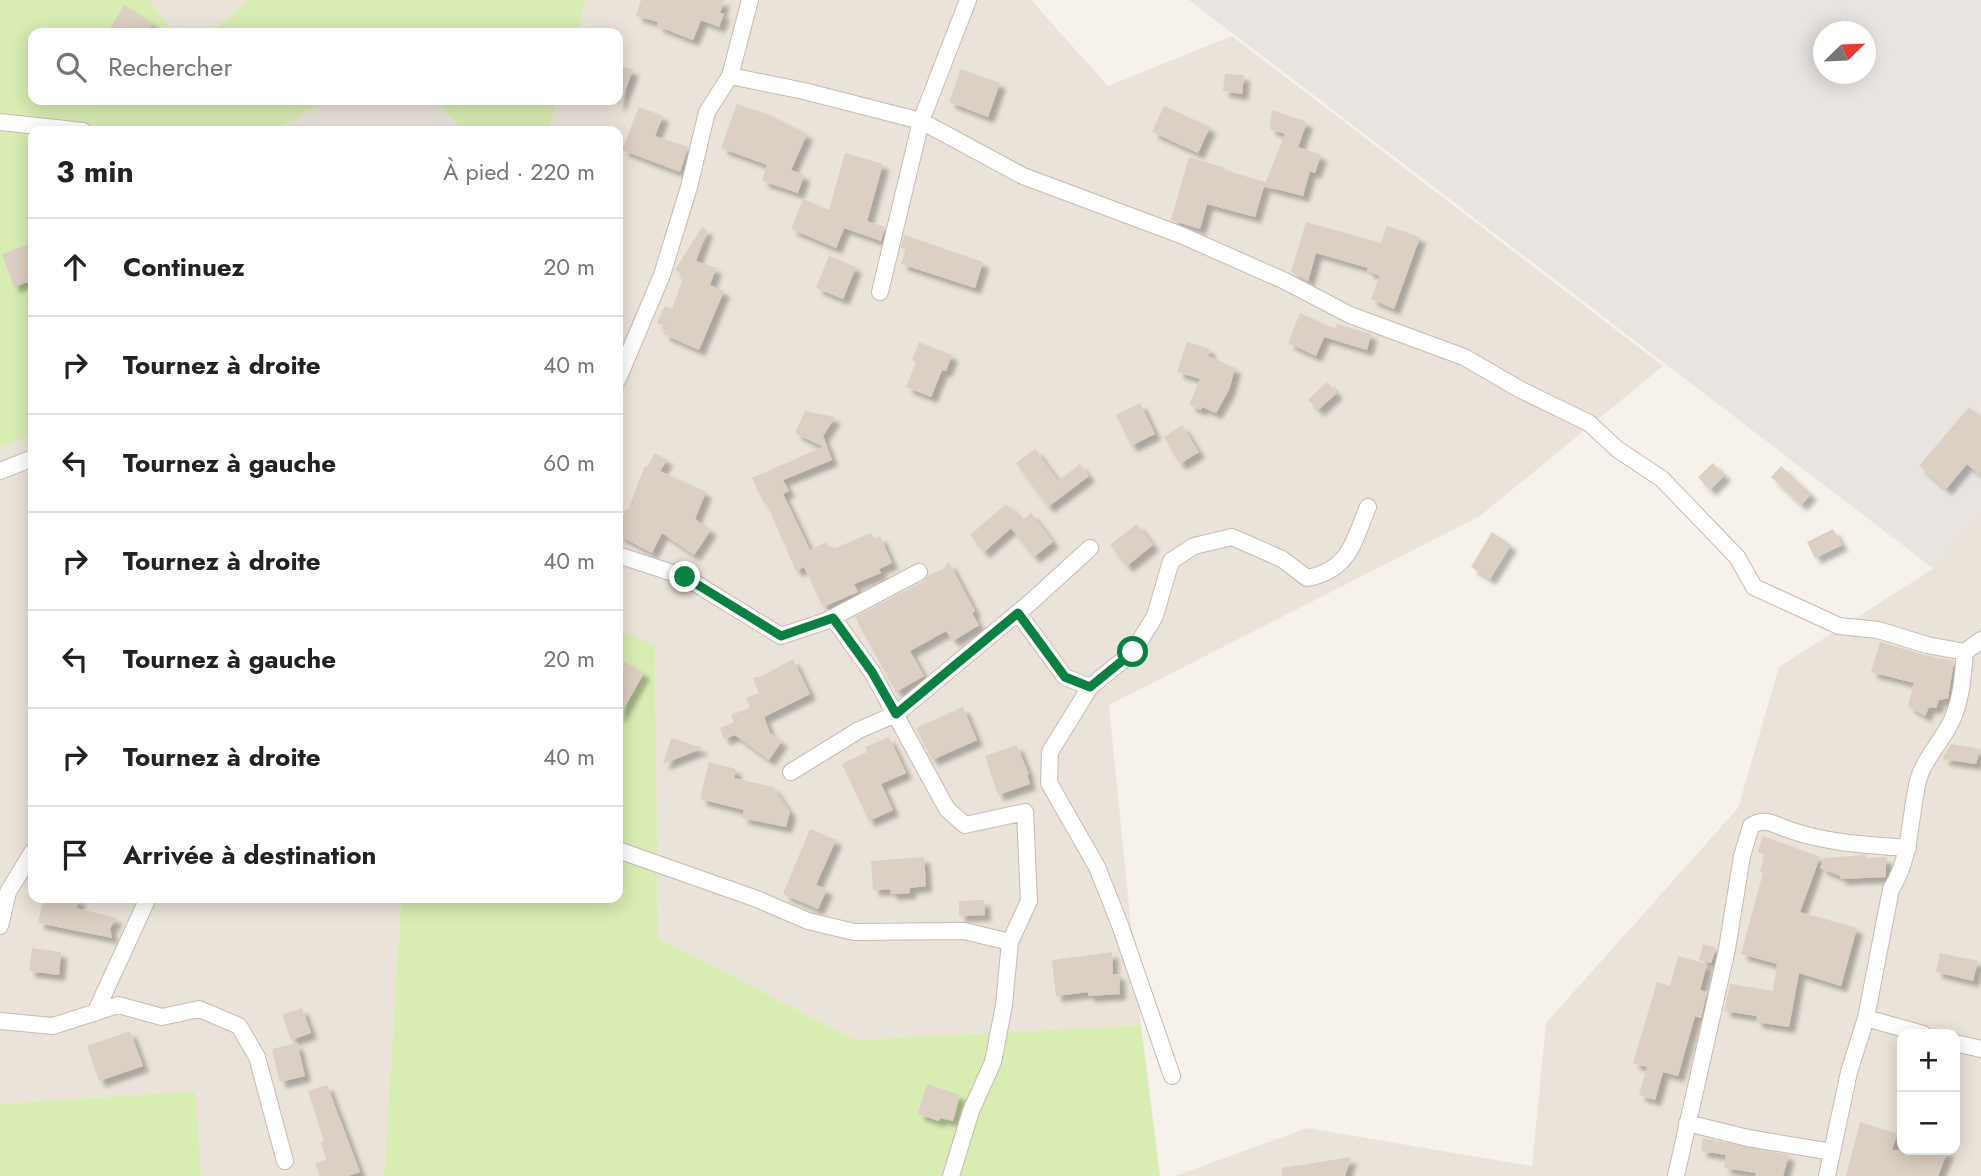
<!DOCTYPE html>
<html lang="fr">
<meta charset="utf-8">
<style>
body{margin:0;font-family:Jost,sans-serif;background:#f2f2f2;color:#222}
.controls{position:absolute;right:21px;bottom:21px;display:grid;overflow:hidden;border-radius:14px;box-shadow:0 4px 18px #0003}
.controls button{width:63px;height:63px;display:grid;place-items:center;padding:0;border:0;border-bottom:2px solid #e0e0e0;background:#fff;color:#222;font:35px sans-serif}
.compass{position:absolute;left:1813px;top:21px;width:63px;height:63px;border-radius:50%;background:#fff;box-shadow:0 4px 18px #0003;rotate:67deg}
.stop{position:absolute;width:21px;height:21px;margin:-16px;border:5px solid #0b8043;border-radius:50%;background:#fff}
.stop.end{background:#0b8043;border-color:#fff;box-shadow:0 2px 7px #0008}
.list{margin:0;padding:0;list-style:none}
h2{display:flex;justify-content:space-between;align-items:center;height:91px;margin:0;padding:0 28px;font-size:30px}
h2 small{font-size:23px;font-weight:400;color:#767676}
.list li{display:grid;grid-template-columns:46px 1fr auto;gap:21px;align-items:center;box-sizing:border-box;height:98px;padding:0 28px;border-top:2px solid #e0e0e0}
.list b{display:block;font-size:26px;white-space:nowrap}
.list em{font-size:23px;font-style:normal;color:#767676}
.icon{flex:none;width:38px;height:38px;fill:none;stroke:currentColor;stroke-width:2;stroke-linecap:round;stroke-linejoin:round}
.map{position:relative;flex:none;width:1981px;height:1176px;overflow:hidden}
.search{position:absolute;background:#fff;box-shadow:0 4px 18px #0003;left:28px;top:28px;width:595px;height:77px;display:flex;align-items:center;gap:18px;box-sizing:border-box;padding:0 24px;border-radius:14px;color:#767676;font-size:26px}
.panel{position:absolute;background:#fff;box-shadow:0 4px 18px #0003;left:28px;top:126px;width:595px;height:777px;border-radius:14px}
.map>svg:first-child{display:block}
</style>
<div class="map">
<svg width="1981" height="1176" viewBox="0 0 1981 1176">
<defs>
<filter id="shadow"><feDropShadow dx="6" dy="6" stdDeviation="2" flood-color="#0004"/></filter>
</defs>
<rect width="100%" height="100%" fill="#f6f2eb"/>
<!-- residential -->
<path fill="#eae3d9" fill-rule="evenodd" d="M147,0H249L210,33H174L152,2Z
M586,0H1031L1108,86L1232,36L1663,366L1480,516L1109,705L1141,1025L856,1040L658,938L655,645L618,630V131H548L557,100H618V33H577Z
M329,100H433L464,131H272Z
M33,434V898H401L384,1176H201L194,1091L0,1104V448Z
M1981,510V1176H1175L1307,1128L1532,1166L1546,1023L1738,808L1779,667L1933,569ZM1902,1034H1955V1150H1902Z"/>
<!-- industrial -->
<path fill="#e9e4e0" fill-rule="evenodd" d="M1189,0H1981V510L1934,569ZM1824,32H1866V74H1824Z"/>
<!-- green -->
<path fill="#d9ecb3" d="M0,0H147L152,2L174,33H33V100H329L272,131H33V434L0,448Z
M249,0H586L577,33H210Z
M433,100H557L548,131H464Z
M618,630L655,645L658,938L856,1040L1141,1025L1160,1176H384L401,898H618Z
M195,1091L201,1176H0V1104Z"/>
<!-- building -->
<path fill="#dccfc3" filter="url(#shadow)" d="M641,0H724L720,13L724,14L719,27L701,20L693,40L657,26L658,22L636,16Z
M124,5L153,24L147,33H107Z
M618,65L633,70L619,106H618Z
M961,69L1000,83L988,117L949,102Z
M1225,74L1244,75L1242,94L1223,91Z
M737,104L769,115L807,134L791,170L804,175L798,193L762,181L767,165L721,148Z
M1164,106L1210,127L1198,153L1152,132Z
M639,107L663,116L655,136L688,147L680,172L622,150Z
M1272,110L1307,122L1298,147L1321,155L1315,173L1310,171L1303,196L1264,186L1255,217L1207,204L1200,229L1171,220L1189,157L1225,168L1224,170L1265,182V184L1285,134L1270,129Z
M845,153L883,164L867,221L885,227L881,241L844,228L836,248L791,229L803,199L829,210Z
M1306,222L1381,243L1387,226L1420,237L1394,309L1371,299L1380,276L1367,271L1368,268L1316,253L1308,281L1291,272Z
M702,227L707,230L696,261L716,268L710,285L724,291L699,350L663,334L666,327L657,323L665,306L672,309L684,276L675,270Z
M904,235L983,262L975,288L901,264L906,249L901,248Z
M27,245L33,261V280L14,287L2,254Z
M829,256L856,267L843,299L816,288Z
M1300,313L1335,329L1337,324L1371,334L1367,350L1324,337L1316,356L1288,343Z
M919,342L952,355L946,371L942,370L931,397L906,387L916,362L912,360Z
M1187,342L1210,349L1208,356L1235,368L1229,390L1216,413L1202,407L1201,410L1189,405L1200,379L1177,372Z
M1327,382L1337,393L1318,410L1308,400Z
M1140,403L1155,434L1131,446L1116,415Z
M1969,407L1981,417V476L1967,464L1946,489L1919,466Z
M805,411L835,417L823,436L832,460L783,480L789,491L783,494L810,550L826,542L831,550L871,533L874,539L880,536L892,563L879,569L881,573L854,584L858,592L823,607L804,567L796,571L766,502L764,503L752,478L823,447L795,433Z
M1182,425L1199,452L1180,464L1164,437Z
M1035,449L1058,481L1080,464L1089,476L1048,507L1016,463Z
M655,453L667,460L660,471L706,492L695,519L711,530L694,555L662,533L652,553L618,535V526L626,509L628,510L645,466L647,467Z
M1713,463L1725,475L1710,490L1698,477Z
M1781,466L1811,494L1801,505L1771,477Z
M1006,504L1022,520L1031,513L1053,542L1034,557L1011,528L984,552L970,535Z
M1137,524L1153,545L1127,566L1110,545Z
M1833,529L1842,545L1815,558L1807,542Z
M1492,532L1511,545L1490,579L1471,567Z
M949,562L975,611L972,613L979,625L953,641L946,631L910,651L924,676L896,692L855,617L924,581L929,575L943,569Z
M1880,642L1924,655L1954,661L1948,698L1939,700L1936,708L1929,707L1925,716L1908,706L1914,683L1871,672Z
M793,659L810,694L764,717L770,733L782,741L769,760L735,735L724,739L720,728L734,722L731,715L750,708L746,698L759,693L753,678L762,676Z
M625,662L644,673L618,719V674Z
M963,707L977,740L932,760L916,728Z
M889,737L906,773L881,784L893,810L869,821L842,764L867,752L865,747Z
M671,738L703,748L663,764Z
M1951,744L1980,749L1976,764L1942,759Z
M1017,745L1029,775H1027L1030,784L998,795L985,756Z
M709,762L736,769L734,778L773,787L790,812L786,827L742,818L744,810L700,799Z
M810,829L836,840L816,885L827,889L818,909L783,894Z
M1763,836L1820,857L1800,912L1857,928L1841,986L1799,973L1789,1027L1756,1022L1757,1016L1724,1011L1730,984L1773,991L1777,964L1741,954L1763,873L1760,872L1765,855L1758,852Z
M1862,855H1866V858L1886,857V877L1840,879V876L1820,868L1824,858Z
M924,857L926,886L910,888V893L891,894L890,889L873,890L871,861Z
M43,898H80L76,908L117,918L110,928L112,938L38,923Z
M984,900L985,915L959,916V901Z
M1703,944L1716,948L1711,963L1699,960Z
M32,948L61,952L59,975L29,971Z
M1112,952L1113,974H1119L1120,994L1088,996V992L1056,996L1052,960Z
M1940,953L1978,961L1973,981L1936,972Z
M1678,956L1707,964L1700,990L1707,992L1701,1018L1695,1016L1678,1076L1663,1072L1655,1100L1639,1095L1647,1067L1633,1063L1657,982L1670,986Z
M302,1008L311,1033L291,1040L282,1015Z
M130,1031L143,1066L99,1081L87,1046Z
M297,1043L305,1076L280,1082L272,1049Z
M927,1084L960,1095L953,1121L940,1118L939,1121L918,1114Z
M327,1085L360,1172L348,1176H320L315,1163L326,1160L321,1142L324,1141L308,1091Z
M1860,1122L1897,1134L1892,1150H1948L1938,1176H1846Z
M1703,1138L1789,1155L1783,1176H1755L1756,1173L1724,1168L1726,1155L1701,1151Z
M1351,1157L1345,1176H1282V1168Z"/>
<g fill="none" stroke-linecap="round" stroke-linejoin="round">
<!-- minor casing -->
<g stroke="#c6bbb0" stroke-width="18">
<path id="minor" d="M730,76L750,0
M0,122L83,131
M880,292L921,121L968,0
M618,379L662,275L689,187L707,112L730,76L804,91L921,121L1023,176L1181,235L1285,281L1350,315L1464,357L1521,390L1589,423L1617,449L1662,479L1737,557L1754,587L1839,626L1878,630L1927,645L1965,652L1981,640
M0,471L33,458
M618,555L685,577L781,636L826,621L919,572
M1018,613L1065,677L1090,687
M833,618L872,672L947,809L965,825L1025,812L1029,901L1010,942L1004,1005L993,1062L971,1111L951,1176
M791,772L859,730L896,714L1032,601L1090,548
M618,850L757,899L808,921L854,932L964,931L1010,942
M0,926L8,892L33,851
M95,1013L148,898
M1866,1018L1923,1034
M0,1021L53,1026L118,1005L162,1017L199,1009L239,1026L257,1057L285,1161
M1955,1043L1981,1049
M1172,1076L1120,925L1097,867L1049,783L1050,752L1090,687L1133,652L1155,616L1171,561L1194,546L1232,537L1282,559L1307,578C1350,570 1353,542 1368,507
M1687,1123L1748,1138L1832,1152
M1676,1176L1727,949L1742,856L1751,826C1764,817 1773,824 1787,829C1825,843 1867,845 1908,848
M1827,1176L1849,1072L1866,1018L1891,889C1912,857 1909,818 1918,781C1924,757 1946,738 1954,715C1962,695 1963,673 1965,652"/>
</g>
<!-- minor -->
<use href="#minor" stroke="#fff" stroke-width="16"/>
</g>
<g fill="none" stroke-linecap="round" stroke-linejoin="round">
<!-- route -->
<path stroke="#0b8043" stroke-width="9" d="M685,577L781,636L833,618L872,672L896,714L1018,613L1065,677L1090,687L1133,652"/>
</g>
</svg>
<div class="controls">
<button>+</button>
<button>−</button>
</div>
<svg class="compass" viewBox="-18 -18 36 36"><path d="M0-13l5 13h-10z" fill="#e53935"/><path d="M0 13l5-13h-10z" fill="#767676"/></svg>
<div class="stop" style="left:1133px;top:652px"></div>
<div class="stop end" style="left:685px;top:577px"></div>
<div class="search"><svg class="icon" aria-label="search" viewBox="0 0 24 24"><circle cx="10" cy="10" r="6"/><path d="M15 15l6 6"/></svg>Rechercher</div>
<section class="panel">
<h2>3 min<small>À pied · 220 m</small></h2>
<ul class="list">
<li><svg class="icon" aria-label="ahead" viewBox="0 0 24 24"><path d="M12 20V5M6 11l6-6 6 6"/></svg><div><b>Continuez</b></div><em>20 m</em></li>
<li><svg class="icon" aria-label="right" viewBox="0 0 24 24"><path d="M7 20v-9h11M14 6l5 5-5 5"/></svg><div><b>Tournez à droite</b></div><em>40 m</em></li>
<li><svg class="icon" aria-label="left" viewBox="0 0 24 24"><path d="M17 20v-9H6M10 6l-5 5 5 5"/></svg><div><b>Tournez à gauche</b></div><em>60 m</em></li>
<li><svg class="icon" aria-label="right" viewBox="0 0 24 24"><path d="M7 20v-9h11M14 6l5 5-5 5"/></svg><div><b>Tournez à droite</b></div><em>40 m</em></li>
<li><svg class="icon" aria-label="left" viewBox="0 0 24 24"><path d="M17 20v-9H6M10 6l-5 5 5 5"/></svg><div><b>Tournez à gauche</b></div><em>20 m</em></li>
<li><svg class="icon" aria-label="right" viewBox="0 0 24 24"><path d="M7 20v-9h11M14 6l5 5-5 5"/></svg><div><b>Tournez à droite</b></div><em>40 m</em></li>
<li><svg class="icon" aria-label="arrive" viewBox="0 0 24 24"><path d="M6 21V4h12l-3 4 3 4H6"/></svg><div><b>Arrivée à destination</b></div></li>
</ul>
</section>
</div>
